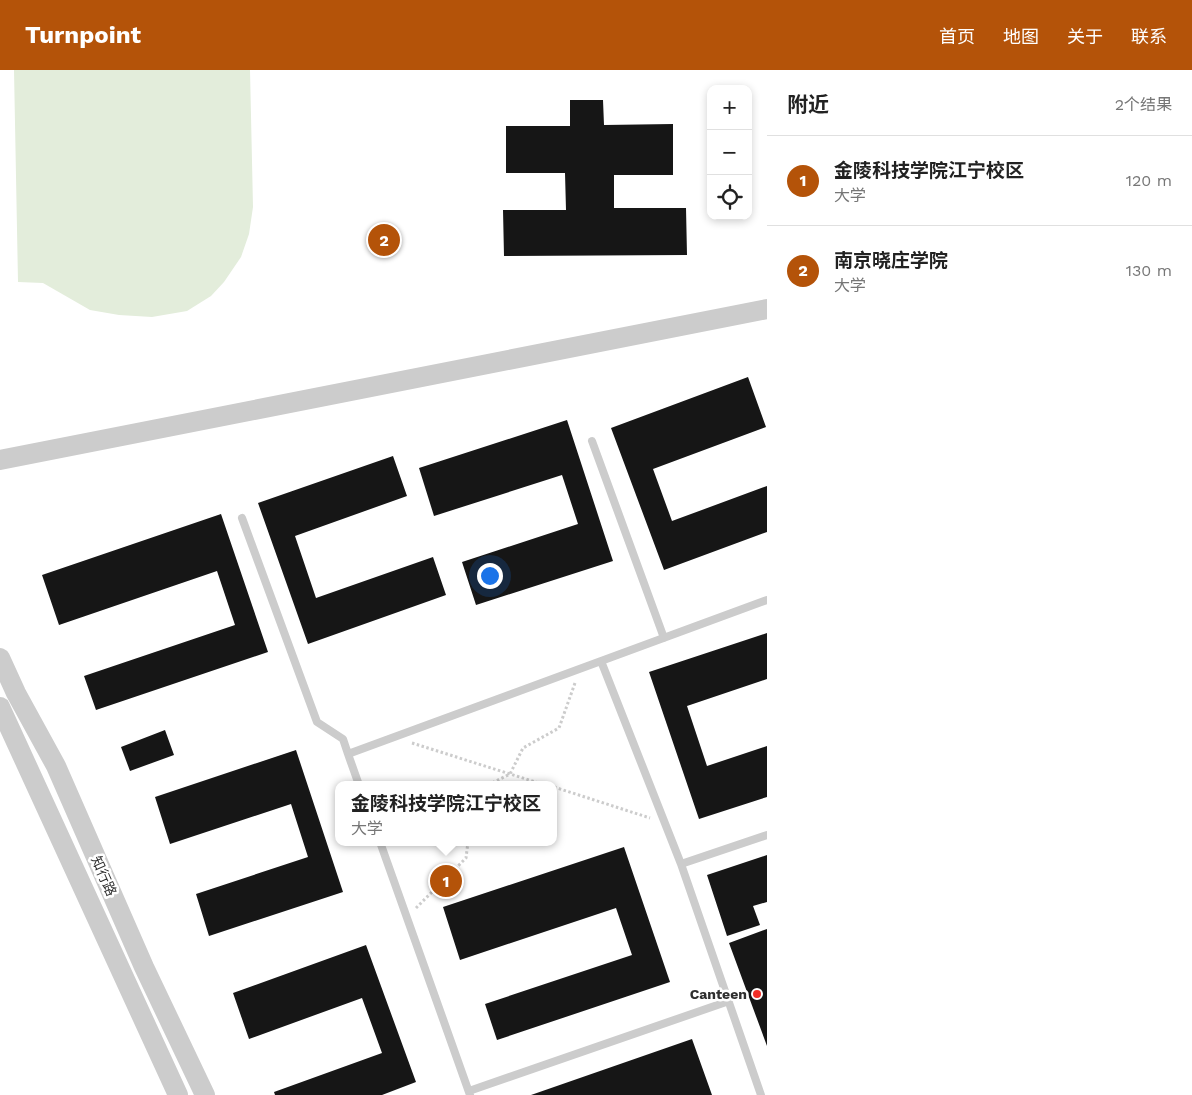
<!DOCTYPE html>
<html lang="zh">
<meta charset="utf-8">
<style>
body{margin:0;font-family:"Work Sans","Noto Sans SC",sans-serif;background:#f6f6f6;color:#222}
.controls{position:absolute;right:15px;top:15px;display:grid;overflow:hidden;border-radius:10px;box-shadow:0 2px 8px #0003}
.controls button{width:45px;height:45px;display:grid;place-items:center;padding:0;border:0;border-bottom:1px solid #e0e0e0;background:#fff;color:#222;font:25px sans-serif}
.you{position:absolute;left:489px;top:505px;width:18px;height:18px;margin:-12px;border:4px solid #fff;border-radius:50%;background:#1a73e8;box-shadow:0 0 0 8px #1a73e833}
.badge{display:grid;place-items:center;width:32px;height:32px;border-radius:50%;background:#b45309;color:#fff;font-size:16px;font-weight:700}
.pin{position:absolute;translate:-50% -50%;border:2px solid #fff;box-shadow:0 1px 5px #0006}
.popup{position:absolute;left:335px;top:711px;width:222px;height:65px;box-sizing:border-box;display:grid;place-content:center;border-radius:10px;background:#fff;filter:drop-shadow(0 1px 4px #0005);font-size:16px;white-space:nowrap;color:#767676}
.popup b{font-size:19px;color:#222}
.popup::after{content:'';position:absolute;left:50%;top:100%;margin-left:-10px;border:10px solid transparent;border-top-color:#fff}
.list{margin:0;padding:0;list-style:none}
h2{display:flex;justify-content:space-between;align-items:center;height:65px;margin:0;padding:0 20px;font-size:21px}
h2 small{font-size:16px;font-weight:400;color:#767676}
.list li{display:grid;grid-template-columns:32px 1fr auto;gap:15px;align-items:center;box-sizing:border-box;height:90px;padding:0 20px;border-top:1px solid #e0e0e0}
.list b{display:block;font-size:19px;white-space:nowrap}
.list p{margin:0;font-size:16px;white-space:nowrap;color:#767676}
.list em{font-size:16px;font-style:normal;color:#767676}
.icon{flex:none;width:28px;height:28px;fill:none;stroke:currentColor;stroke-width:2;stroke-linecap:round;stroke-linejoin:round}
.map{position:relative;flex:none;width:767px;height:1025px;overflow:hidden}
header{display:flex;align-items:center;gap:30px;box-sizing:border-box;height:70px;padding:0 25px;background:#b45309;color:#fff}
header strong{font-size:24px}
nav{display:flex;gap:28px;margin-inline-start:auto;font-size:18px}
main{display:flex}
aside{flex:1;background:#fff}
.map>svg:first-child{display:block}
</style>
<header>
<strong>Turnpoint</strong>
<nav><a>首页</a><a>地图</a><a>关于</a><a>联系</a></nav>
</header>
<main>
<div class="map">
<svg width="767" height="1025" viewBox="0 0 767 1025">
<rect width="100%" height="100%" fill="#fff"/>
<!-- green -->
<path fill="#e3eddb" d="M14,0H250L253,137L249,164L241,187L224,212L211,226L187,241L152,247L119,245L90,240L43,213L18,212Z"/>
<!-- building -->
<path fill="#161616" d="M570,30H603L604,55L673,54V105H614V138H686L687,185L504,186L503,140H566L565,103H506V56H570Z
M748,307L766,357L653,399L672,451L767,416V462L664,500L611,358Z
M567,350L613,491L476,535L462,492L578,454L562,405L434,446L419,398Z
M393,386L407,426L295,466L316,528L433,487L446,525L308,574L258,433Z
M221,444L268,582L96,640L84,606L235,555L217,501L59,555L42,505Z
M767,563V609L687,636L707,696L767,676V727L699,749L649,602Z
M165,660L174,685L130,701L121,677Z
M296,680L343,822L209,866L196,824L308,787L291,734L170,774L155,727Z
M624,777L670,912L497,970L485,934L632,885L616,838L460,890L443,837Z
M767,785V832L753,836L760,855L727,866L707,805Z
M767,859V976L729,873Z
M366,875L416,1012L382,1025H275L274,1022L382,983L362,928L249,969L233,923Z
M692,969L712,1025H531Z"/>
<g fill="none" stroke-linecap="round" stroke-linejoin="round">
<!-- path -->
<path stroke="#ccc" stroke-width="3" stroke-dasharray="2.5 2.5" stroke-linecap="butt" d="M412,673L545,715
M488,715L510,704L523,678L559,658L575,613
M554,717L650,748
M416,838L466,788L468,772"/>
<!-- service -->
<path stroke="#ccc" stroke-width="8" d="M592,371L664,568
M242,448L317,652L343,669L348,684
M601,591L681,794L761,1025
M359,715L348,684L767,530
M380,772L470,1025
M681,794L767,765
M469,1021L729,931"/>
<!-- tertiary -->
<path stroke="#ccc" stroke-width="20" d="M0,390L767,239
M0,588L16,623L56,696L144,897L205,1025
M0,637L178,1025"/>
</g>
<!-- markers -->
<circle fill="#f02e26" stroke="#fff" stroke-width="2" cx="757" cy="924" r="5"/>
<g text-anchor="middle" stroke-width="5" stroke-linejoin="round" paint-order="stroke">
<!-- street labels -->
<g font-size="14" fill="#2f2f2f" stroke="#fff">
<text transform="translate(104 806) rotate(66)" y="5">知行路</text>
</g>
<!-- poi labels -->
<g font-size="14" font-weight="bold" fill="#2f2f2f" stroke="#fff" text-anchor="end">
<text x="747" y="929">Canteen</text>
</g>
</g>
</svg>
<div class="controls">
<button>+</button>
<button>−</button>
<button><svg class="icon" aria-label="locate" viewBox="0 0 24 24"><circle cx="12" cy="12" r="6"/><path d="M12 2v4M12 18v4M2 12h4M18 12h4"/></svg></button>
</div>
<div class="you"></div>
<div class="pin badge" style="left:446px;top:811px">1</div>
<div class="popup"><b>金陵科技学院江宁校区</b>大学</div>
<div class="pin badge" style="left:384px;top:170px">2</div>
</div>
<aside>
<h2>附近<small>2个结果</small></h2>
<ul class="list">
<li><span class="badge">1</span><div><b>金陵科技学院江宁校区</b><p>大学</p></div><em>120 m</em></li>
<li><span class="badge">2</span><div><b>南京晓庄学院</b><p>大学</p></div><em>130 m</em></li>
</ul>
</aside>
</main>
